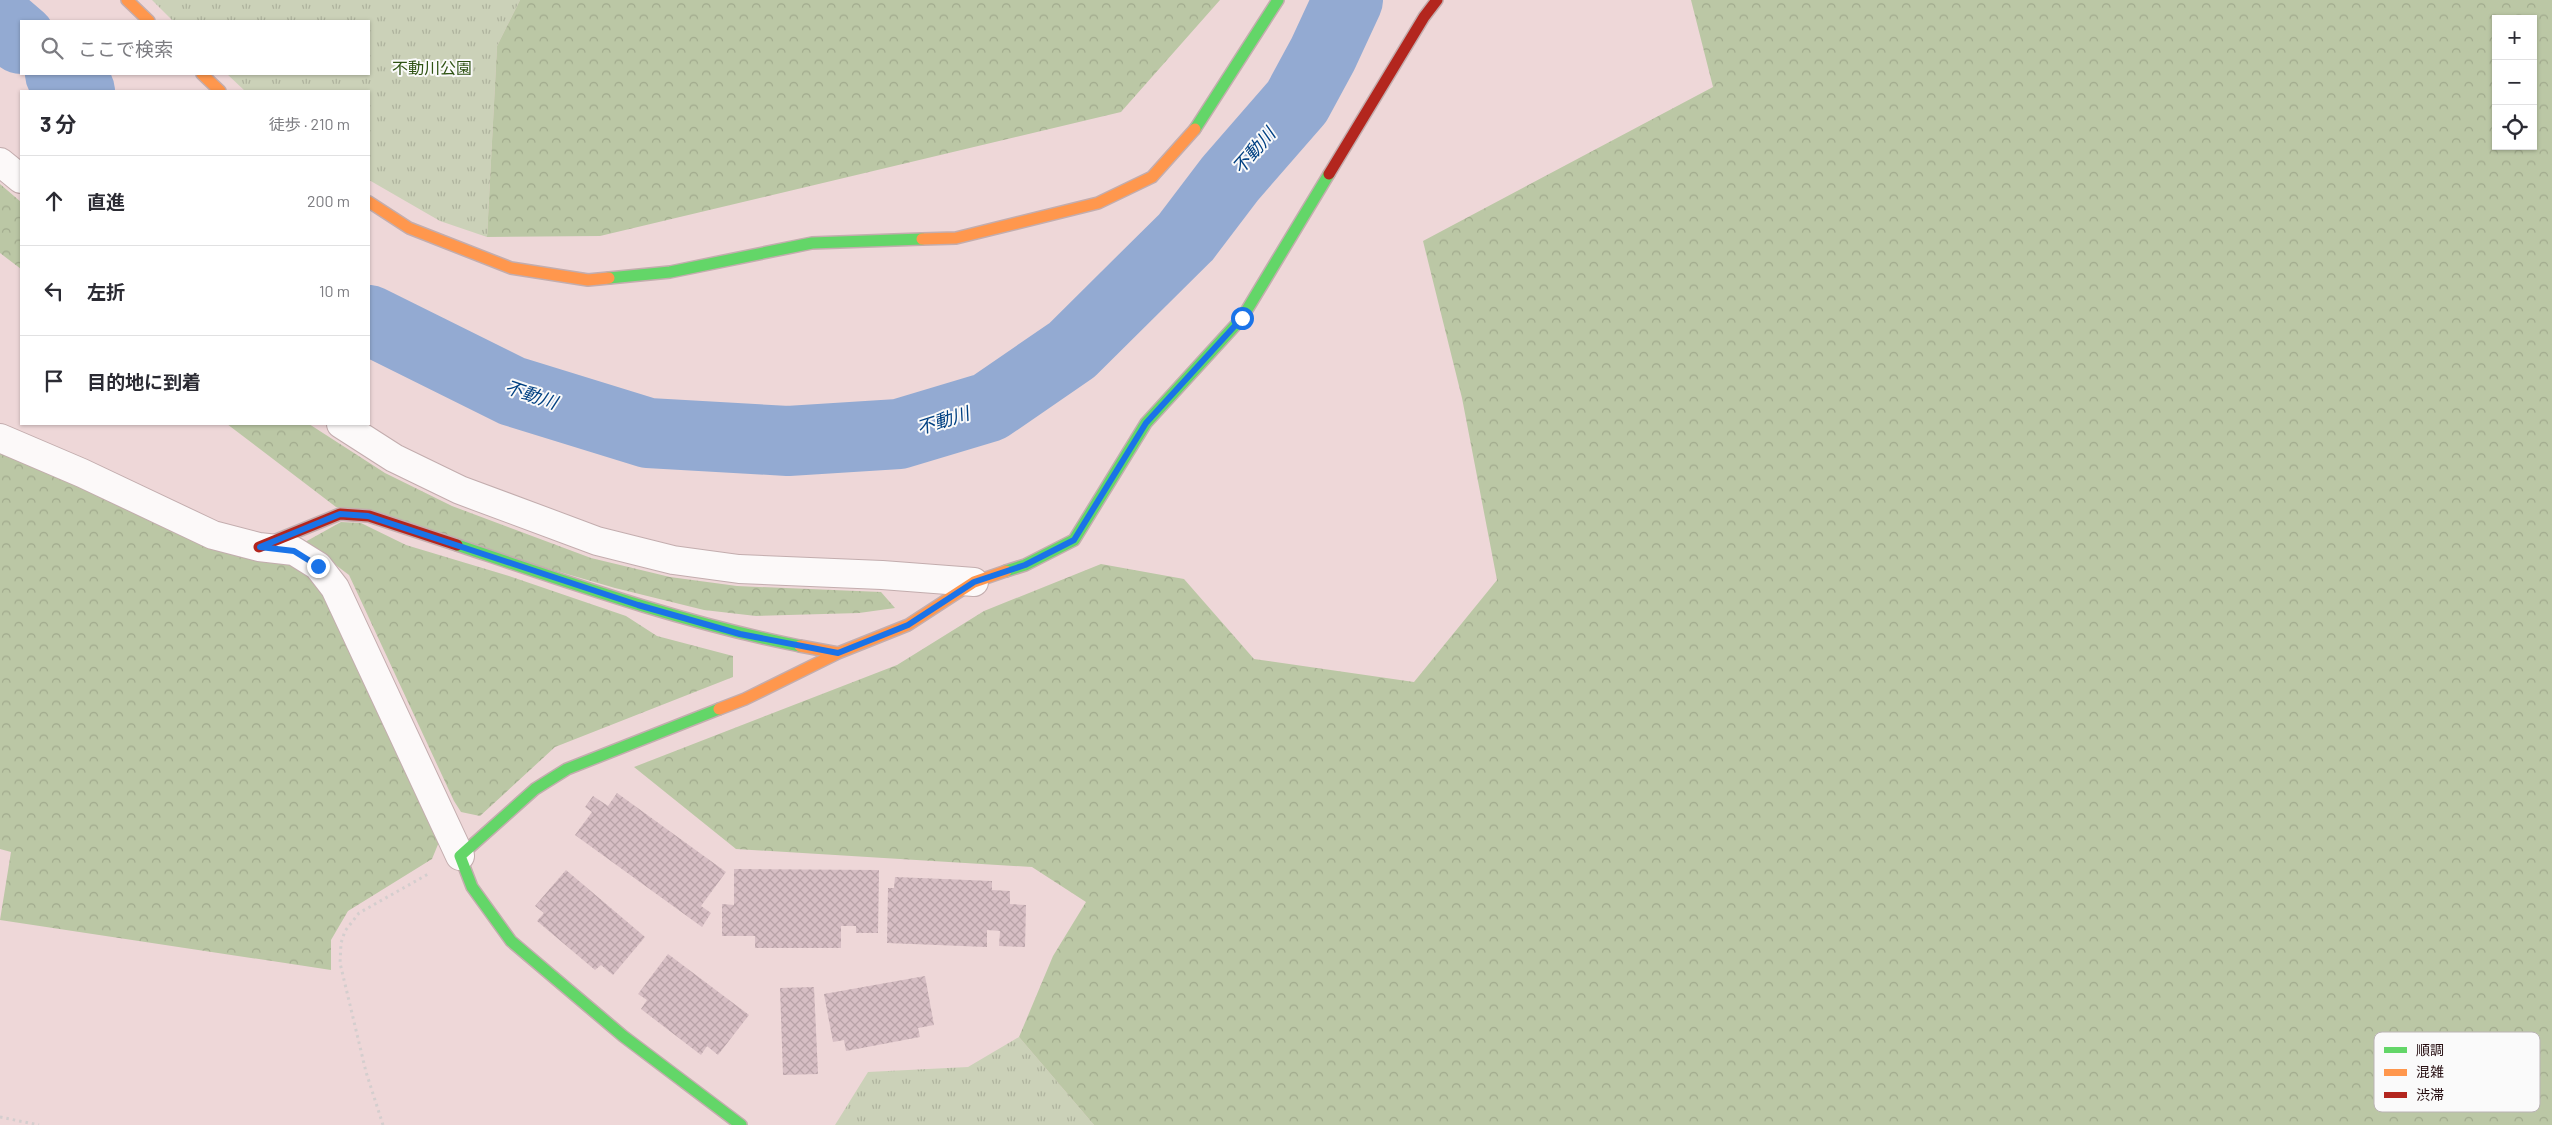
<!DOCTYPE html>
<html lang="ja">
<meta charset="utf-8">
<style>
body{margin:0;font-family:Barlow,"Noto Sans JP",sans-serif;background:#f2f2f3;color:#2b2b33}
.controls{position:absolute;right:15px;top:15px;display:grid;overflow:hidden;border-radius:0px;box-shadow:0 1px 4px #0004}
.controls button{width:45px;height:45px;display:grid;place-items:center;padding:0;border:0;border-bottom:1px solid #e1e1e2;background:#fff;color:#2b2b33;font:25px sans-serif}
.stop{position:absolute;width:15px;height:15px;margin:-11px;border:4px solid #1a73e8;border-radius:50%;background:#fff}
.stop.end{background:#1a73e8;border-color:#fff;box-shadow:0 1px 5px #0008}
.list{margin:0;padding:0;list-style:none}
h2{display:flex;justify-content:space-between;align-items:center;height:65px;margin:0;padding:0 20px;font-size:21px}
h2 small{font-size:16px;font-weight:400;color:#7c7c81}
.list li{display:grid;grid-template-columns:32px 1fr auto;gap:15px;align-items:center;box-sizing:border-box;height:90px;padding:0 20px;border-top:1px solid #e1e1e2}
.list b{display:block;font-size:19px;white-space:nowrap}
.list em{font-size:16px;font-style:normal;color:#7c7c81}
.icon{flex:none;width:28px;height:28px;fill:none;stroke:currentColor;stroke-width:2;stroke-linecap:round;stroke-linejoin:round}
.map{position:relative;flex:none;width:2552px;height:1125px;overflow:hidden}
.search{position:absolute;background:#fff;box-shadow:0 1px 4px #0004;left:20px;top:20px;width:350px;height:55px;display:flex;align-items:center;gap:12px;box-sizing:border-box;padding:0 18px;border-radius:0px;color:#7c7c81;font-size:19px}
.panel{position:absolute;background:#fff;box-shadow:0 1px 4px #0004;left:20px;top:90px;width:350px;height:335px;border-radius:0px}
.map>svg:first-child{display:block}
</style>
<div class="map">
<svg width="2552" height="1125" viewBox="0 0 2552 1125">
<defs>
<pattern id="grass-tufts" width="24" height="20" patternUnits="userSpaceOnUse" patternTransform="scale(1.25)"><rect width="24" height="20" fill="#cbd1b8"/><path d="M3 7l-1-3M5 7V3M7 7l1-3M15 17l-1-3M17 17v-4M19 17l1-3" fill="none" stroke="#aeb29d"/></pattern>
<pattern id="forest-crowns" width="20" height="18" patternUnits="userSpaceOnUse" patternTransform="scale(1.25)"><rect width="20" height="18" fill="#bbc7a5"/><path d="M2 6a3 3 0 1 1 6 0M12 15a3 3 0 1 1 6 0" fill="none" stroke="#a1aa8d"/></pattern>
<pattern id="building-cross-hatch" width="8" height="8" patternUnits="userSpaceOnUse" patternTransform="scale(1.25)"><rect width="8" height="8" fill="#d7bec4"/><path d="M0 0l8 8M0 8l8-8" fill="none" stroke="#b8a2a7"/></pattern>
</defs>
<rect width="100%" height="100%" fill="#eed7d8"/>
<!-- grass -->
<path fill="url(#grass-tufts)" d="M152,0H520L497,46L487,237L440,221L369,180V91H245L227,74H369V21H173Z
M1019,1037L1094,1125H835L868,1072L968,1067Z"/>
<!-- forest -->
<path fill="url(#forest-crowns)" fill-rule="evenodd" d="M520,0H1220L1121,112L600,236L487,237L497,46Z
M1691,0H2552V1125H1094L1019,1037L1053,956L1086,902L1032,867L736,849L634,767L897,665L984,611L1101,564L1184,579L1254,659L1414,682L1497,580L1462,398L1423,241L1713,87ZM2496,19H2533V146H2496Z
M0,184L21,202V269L0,253Z
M227,424H309L385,473L452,506L591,558L670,577L737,586L881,592L895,608L859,613L756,616L704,610L615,588L336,507Z
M0,451L290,562L310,575L325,594L439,842L432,859L348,911L331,940V970L0,920L11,852L0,849Z
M341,522L361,523L406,545L509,576L626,616L657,636L733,656V677L555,747L480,816L461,812L454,801L349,575L305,542Z"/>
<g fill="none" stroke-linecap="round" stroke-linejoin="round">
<!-- river -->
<path stroke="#93aad2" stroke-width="70" d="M0,21L21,39
M60,74L80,91
M369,320L512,391L648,433L788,441L899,434L989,407L1072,350L1186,237L1230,179L1297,102L1323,54L1348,0"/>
</g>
<!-- building -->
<path fill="url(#building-cross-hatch)" d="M617,793L726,872L701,906L711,913L702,927L575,835L592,812L585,807L593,796L608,806Z
M734,869L879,870L878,933H856V926H841V948H755V936H722V904L734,905Z
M566,870L645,937L613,975L601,965L595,970L537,921L544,913L535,906Z
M895,877L992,881V890L1010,891V904L1026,905L1025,947L999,946L1000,931L987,930V947L887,943L888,888H894Z
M668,954L749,1015L718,1055L707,1046L701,1055L641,1009L647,1000L638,994Z
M925,976L934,1025L918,1028L920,1037L846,1051L844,1040L833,1042L824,994Z
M814,987L818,1074L783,1075L780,988Z"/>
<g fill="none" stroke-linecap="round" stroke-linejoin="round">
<!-- street casing -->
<g stroke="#c3adae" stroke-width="30">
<path id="street" d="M0,162L21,179
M341,424L394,458L460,490L597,541L673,560L739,569L882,575L974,582
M0,438L82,473L213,535L259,547L294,551L318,566L335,588L460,856"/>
</g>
<!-- fast casing -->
<g stroke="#c3adae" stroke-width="14">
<path id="fast" d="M1195,129L1278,0
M609,278L670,272L812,243L922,239
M457,545C570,583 683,623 800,646
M1006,571L1025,565L1074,540L1146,423L1242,318L1329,174
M719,709L567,769L535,789L460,856L472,887L511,941L623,1036L741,1125"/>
</g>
<!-- slow casing -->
<g stroke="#c3adae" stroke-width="14">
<path id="slow" d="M127,0L149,21
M202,74L220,91
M369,202L409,228L511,268L588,280L609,278
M922,239L956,238L1098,203L1152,177L1195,129
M800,646L838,653L908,625L974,582L1006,571
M719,709L745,699L838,653"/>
</g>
<!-- jam casing -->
<g stroke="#c3adae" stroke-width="14">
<path id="jam" d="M1329,174L1424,17L1437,0
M259,547L340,514L369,516L457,545"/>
</g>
<!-- path -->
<path stroke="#d4cece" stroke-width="3" stroke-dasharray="2.5 4" stroke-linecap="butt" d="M0,1117L39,1125
M383,1125L366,1072L340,963L341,943L345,931L359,913L430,873"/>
<!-- street -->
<use href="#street" stroke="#fcf9f9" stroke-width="28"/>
<!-- fast -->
<use href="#fast" stroke="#63d668" stroke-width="11"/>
<!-- slow -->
<use href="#slow" stroke="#ff974d" stroke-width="11"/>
<!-- jam -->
<use href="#jam" stroke="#b3261e" stroke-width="11"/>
</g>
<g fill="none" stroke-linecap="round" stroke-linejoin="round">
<!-- route -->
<path stroke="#1a73e8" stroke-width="6" d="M318,566L294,551L260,547L340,514L368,516L638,605L740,634L838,653L908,625L974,582L1025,565L1074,540L1146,423L1242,318"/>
</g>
<g text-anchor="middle" stroke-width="4" stroke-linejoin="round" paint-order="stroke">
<!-- park labels -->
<g font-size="16" fill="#2f5314" stroke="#fafafa">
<text x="432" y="74">不動川公園</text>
</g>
<!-- water labels -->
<g font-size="18" font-style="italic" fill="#004082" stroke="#fafafa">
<text transform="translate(1254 151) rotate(-49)" y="6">不動川</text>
<text transform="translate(531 395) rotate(19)" y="6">不動川</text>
<text transform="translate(943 421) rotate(-17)" y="6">不動川</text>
</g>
</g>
<!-- legend -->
<rect x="2374" y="1032" width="166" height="80" rx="8" fill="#fafafa" stroke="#bab3b4" stroke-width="1"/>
<rect x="2384" y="1047" width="23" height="6" fill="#63d668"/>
<rect x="2384" y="1069" width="23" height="7" fill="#ff974d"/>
<rect x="2384" y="1092" width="23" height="6" fill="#b3261e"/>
<g font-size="14" fill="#240c0f">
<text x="2416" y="1055">順調</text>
<text x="2416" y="1077">混雑</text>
<text x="2416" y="1100">渋滞</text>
</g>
</svg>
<div class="controls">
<button>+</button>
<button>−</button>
<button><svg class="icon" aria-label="locate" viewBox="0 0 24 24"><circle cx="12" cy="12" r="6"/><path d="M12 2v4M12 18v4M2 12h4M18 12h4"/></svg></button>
</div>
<div class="stop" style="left:1242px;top:318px"></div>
<div class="stop end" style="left:318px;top:566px"></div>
<div class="search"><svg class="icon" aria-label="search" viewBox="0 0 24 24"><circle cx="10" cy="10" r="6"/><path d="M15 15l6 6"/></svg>ここで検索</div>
<section class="panel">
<h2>3 分<small>徒歩 · 210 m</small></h2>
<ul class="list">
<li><svg class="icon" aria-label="ahead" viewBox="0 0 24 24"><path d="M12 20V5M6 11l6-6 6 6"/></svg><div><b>直進</b></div><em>200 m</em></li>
<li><svg class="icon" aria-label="left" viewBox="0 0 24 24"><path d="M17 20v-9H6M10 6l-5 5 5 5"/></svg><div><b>左折</b></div><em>10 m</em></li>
<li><svg class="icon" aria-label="arrive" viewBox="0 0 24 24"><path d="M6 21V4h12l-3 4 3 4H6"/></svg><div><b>目的地に到着</b></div></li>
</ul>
</section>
</div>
